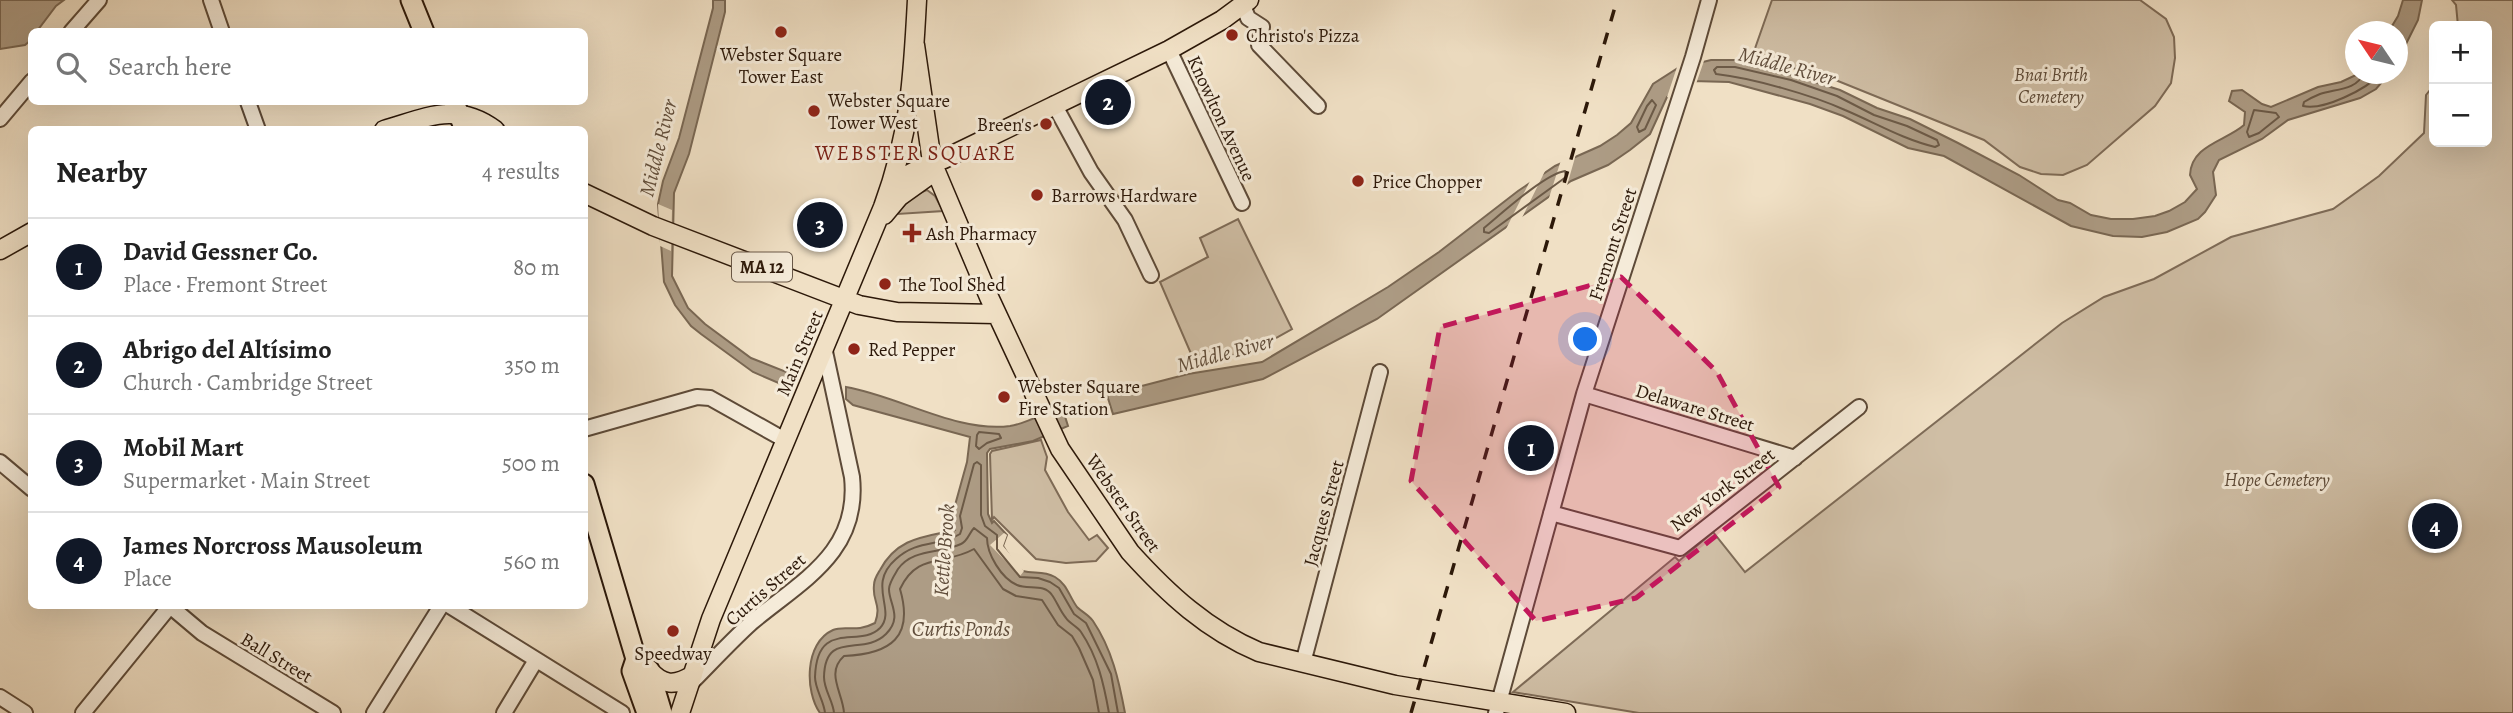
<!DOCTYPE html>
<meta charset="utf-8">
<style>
body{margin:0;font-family:Alegreya,serif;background:#f6f6f6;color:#222}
.controls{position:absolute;right:21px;top:21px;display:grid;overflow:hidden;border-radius:10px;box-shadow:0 7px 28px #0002}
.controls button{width:63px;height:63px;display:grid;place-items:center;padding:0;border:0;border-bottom:2px solid #e0e0e0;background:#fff;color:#222;font:35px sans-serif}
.compass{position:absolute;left:2345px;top:21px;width:63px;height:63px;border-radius:50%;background:#fff;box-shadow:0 7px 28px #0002;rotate:305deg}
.you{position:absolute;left:1586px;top:340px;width:24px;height:24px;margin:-18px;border:5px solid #fff;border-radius:50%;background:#1a73e8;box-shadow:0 0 0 10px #1a73e833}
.badge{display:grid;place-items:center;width:46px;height:46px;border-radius:50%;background:#111827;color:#fff;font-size:23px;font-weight:700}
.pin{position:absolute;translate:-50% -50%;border:4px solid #fff;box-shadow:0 2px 7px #0006}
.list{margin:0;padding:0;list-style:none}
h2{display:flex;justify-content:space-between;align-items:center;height:91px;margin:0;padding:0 28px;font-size:30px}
h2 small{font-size:23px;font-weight:400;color:#767676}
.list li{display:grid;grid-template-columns:46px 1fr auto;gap:21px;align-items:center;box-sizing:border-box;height:98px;padding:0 28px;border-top:2px solid #e0e0e0}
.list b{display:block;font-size:26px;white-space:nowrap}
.list p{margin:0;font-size:23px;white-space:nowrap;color:#767676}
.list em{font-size:23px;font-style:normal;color:#767676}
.icon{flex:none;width:38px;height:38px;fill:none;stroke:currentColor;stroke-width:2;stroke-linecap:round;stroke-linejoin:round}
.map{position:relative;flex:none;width:2513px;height:713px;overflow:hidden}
.search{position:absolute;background:#fff;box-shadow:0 7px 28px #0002;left:28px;top:28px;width:560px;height:77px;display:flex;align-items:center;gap:18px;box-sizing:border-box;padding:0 24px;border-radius:10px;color:#767676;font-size:26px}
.panel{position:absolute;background:#fff;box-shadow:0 7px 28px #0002;left:28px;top:126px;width:560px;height:483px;border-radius:10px}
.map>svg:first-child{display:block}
</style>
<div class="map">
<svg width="2513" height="713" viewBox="0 0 2513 713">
<rect width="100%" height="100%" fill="#f0e0c5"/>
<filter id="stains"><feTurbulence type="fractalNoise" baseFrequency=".00286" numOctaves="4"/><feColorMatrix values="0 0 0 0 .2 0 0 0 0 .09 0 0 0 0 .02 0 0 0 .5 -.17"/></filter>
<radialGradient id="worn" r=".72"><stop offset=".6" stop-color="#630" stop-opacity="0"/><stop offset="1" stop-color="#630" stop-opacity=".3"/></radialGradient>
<!-- green -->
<path fill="#cfbea5" stroke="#7e6b57" stroke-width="2" d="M1772,0H2140L2166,19L2174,37L2175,58L2171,83L2155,106L2087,165L2063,175L2041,174L2020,167L1984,140L1833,79L1752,57Z
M2452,0H2513V713H1639L1513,692L1675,557L1679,561L1713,532L1745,572L2062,323L2104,297L2154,279L2231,237L2333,209L2379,176L2424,133L2426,95L2434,85V142H2487V26H2458L2456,5Z
M927,190L935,196L943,211L898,214C902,205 917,193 927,190Z
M1238,219L1292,329L1262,346L1236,355L1192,356L1160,282L1208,257L1200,238Z
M1041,440L1047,457L1045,470L1068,512L1089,540L1097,535L1108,548L1096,561L1066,563L1036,559L994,517L992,520L990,454L992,451Z"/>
<!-- water -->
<path fill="#ad9c85" stroke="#796753" stroke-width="2" d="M0,0H64L56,6L37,31L32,32L31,40L25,45L0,49Z
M713,0H725V12L689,154L674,193L672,276L688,308L705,324L751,358L794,375L790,388L753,372L701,334L691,326L675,305L664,282L658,204L663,181L679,138L713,8Z
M2403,0H2422L2418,20L2398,60V32L2389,31L2398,16Z
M1711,60H1735L1760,65L1840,90L1877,108L1910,119L1958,143L2019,175L2058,200L2070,203L2091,215L2111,219H2133L2155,216L2169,211L2185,202L2197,189L2190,175C2191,145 2226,141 2244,125L2245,112L2229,101L2232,91L2242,90L2262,104L2271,107L2318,87L2341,82L2358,74H2389L2376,89L2360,98L2288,120L2262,139L2219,160L2213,172L2216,195L2205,212L2198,219L2167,232L2142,237L2113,236L2071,226L1944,156L1908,148L1843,116L1810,104L1729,82L1692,81L1667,97L1650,134L1630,150L1608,165L1571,181L1377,319L1263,379L1113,414L1107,395L1188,374L1262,362L1388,287L1439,252L1518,191L1555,166L1600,146L1617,135L1631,123L1653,84L1678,68Z
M846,387C899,396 957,433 1010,426C1029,423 1044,412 1062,407L1068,426L1033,441L990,449L987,453L988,514L992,523L994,521L1007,535L1003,546C1008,553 1015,568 1023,571C1034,574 1043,570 1055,577C1067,584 1069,596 1077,607C1082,612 1089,615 1093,621C1112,649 1119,681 1125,713H820C805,692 804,643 833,630C845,625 856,633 875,623C882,604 872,602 874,585C874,579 877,575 880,570C897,538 923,537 955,530L952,516L967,462L970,437L853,405L846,399Z"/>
<!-- pier -->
<path fill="#f0e0c5" d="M1705,58L1696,84L1685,88L1671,99L1667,97L1678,64Z
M1576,154L1566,189L1548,201L1561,160Z
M1547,167L1519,224L1503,235L1532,177Z
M658,204L672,210L671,251L660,246Z
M1004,533L1007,535L1003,546L1024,571L1020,576L990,545Z"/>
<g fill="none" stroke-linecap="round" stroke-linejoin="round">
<!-- shore -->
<path stroke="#6c5a47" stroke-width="2" d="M1717,67H1735L1791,80L1837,96L1874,115L1907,126L1937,140L1939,145L1935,147C1902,139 1876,123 1845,110C1812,95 1752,78 1716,74L1714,70Z
M2363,74C2357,90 2335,89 2320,94C2315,96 2309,99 2304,102L2303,106C2323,111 2367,89 2380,74
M1652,100L1656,105L1645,129L1639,132L1637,127L1647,106Z
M2254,110L2276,113L2279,117L2259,133L2249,137L2247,132Z
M1565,171L1566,177L1489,233L1484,232V228C1502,213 1545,174 1565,171Z
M979,432L999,434L1001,438L987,443L979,449L976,446L977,435Z
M825,713C824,701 815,689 815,677C817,618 859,649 880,628C897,610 866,585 896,559C918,539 939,547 960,534L962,528L960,516L974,464L977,462L981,465V515L985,526L997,535V549L1020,577L1038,578L1050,582L1059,588L1074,614L1086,623L1111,674L1118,713
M834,713C833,701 824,690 824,677C825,629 863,657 886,634C903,617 889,604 889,589C889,583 895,574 898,569C913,548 940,554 961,544C968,541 969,533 974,528L987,538C987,554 1001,578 1017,585C1028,590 1044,583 1052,595C1057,602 1060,611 1066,618C1070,624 1077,626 1081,632C1098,657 1104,685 1109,713
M844,713C843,693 825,673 844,656C891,654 914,637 900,589C917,552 944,566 974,549L1003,589L1016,596L1042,600L1058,625L1072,636L1079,648L1093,680L1099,713"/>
<!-- minor casing -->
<g stroke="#5d4a38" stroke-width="18">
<path id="minor" d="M211,0L222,32
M1241,0L1248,18L1262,27L1259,45L1318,106
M71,32L99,0
M1169,50L1242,203
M248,102L258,130
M1054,104L1091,172L1125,220L1151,275
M0,119L32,81
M1584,394L1795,458
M584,429L697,397L710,398L785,440
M0,462L32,489
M1551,513L1680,548L1859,407
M170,606L202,633L333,713
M450,606L622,713
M1303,663L1380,372
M690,684C710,664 730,642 751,623C801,581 860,553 852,477L824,347
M0,697L25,713
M83,713L170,606
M374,713L441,606
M504,713L536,660
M1496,713L1584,394L1693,57L1709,0"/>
</g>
<!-- major casing -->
<g stroke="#2c1809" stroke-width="21">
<path id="major" d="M915,45L932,162L989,297L1060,449L1130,552C1168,594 1207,630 1259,652L1395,685L1566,713
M384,130C426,118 456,101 495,130
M891,184L932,162L944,159L1169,50L1222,20L1249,0
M584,193L653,226L859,305L897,312L996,314
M884,215L899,197L927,177L932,162
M0,250L32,232
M649,670C663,686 675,686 693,675
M680,713L711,619L883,207C910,134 913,77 917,0"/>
</g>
<!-- highway casing -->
<g stroke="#2c1809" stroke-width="23">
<path id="highway" d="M411,0L424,32
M454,102L465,130
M584,484L636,659L649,670L662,713
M636,659L632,671L647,713"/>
</g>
<!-- minor -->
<use href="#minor" stroke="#f5ebd9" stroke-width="14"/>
<!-- major -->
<use href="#major" stroke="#f0e0c5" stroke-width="18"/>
<!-- highway -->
<use href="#highway" stroke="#f0e0c5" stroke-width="19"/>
<!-- rail -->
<path stroke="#2c1809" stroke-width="3.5" stroke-dasharray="12 12" stroke-linecap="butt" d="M1411,713L1617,0"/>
</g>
<!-- marked area -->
<path fill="#c2185b" fill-opacity="0.2" stroke="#c2185b" stroke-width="5" stroke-dasharray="14 9" stroke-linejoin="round" d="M1621,277L1717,372L1779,487L1636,598L1536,621L1411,481L1440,327Z"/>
<!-- markers -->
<g fill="#8f2418" stroke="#f5ebd9" stroke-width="2.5">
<circle cx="781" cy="32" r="7"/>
<circle cx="1232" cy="35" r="7"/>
<circle cx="814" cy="111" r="7"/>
<circle cx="1046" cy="124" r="7"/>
<circle cx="1358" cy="181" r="7"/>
<circle cx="1037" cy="195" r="7"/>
<path d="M908.5 222.5h7v7h7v7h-7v7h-7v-7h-7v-7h7z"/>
<circle cx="885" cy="284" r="7"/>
<circle cx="854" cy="349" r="7"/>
<circle cx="1004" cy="397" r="7"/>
<circle cx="673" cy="631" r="7"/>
</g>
<g text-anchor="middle" stroke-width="6" stroke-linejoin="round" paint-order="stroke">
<!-- shield labels -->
<rect fill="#f5ebd9" stroke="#685747" stroke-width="2" x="732" y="252.5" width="60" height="29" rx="5"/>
<g font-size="18" font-weight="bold" fill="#2c1809">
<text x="762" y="273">MA 12</text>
</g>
<!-- poi labels -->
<g font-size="19" fill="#2c1809" stroke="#f5ebd9" text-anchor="start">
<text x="1246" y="42">Christo's Pizza</text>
<text x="781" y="61" text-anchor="middle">Webster Square<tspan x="781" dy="22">Tower East</tspan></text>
<text x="828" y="107">Webster Square<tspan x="828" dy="22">Tower West</tspan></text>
<text x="1032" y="131" text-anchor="end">Breen's</text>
<text x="1372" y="188">Price Chopper</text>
<text x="1051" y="202">Barrows Hardware</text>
<text x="926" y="240">Ash Pharmacy</text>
<text x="899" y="291">The Tool Shed</text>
<text x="868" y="356">Red Pepper</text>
<text x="1018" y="393">Webster Square<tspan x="1018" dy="22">Fire Station</tspan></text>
<text x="673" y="660" text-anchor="middle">Speedway</text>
</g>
<!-- park labels -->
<g font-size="19" font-style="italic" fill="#5d4a38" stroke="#f5ebd9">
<text x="2051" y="81">Bnai Brith<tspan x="2051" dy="22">Cemetery</tspan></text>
<text x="2277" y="486">Hope Cemetery</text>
</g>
<!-- street labels -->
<g font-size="19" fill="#2c1809" stroke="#f5ebd9">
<text transform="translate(1222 118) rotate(65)" y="7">Knowlton Avenue</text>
<text transform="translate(1612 244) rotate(-72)" y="7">Fremont Street</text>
<text transform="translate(799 353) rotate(-67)" y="7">Main Street</text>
<text transform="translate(1695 407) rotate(17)" y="7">Delaware Street</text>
<text transform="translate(1722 489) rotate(-37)" y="7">New York Street</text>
<text transform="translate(1124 503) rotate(55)" y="7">Webster Street</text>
<text transform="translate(1323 513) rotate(-75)" y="7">Jacques Street</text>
<text transform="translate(765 589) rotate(-41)" y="7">Curtis Street</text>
<text transform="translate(277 657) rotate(31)" y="7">Ball Street</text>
</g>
<!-- water labels -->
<g font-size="21" font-style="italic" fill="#604d3b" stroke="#f5ebd9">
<text transform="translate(1787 66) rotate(15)" y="7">Middle River</text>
<text transform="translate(658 148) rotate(-76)" y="7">Middle River</text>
<text transform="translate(1225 353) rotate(-15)" y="7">Middle River</text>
<text transform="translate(944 550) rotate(-86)" y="7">Kettle Brook</text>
<text x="961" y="636">Curtis Ponds</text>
</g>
<!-- neighbourhood labels -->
<g font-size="21" letter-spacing="2" fill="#7a1f14" stroke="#f5ebd9">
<text x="916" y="160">WEBSTER SQUARE</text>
</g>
</g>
<rect width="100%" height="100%" filter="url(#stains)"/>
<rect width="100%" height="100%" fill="url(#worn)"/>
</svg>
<div class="controls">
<button>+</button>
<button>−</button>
</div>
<svg class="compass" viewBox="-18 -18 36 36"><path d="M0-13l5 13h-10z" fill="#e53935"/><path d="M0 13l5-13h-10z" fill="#767676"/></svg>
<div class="you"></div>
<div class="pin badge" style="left:1531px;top:448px">1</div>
<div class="pin badge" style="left:1108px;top:102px">2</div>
<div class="pin badge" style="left:820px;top:225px">3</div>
<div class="pin badge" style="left:2435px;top:526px">4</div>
<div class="search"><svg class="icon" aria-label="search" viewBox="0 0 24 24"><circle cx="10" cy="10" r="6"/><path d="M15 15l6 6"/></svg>Search here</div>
<section class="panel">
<h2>Nearby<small>4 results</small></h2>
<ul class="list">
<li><span class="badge">1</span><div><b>David Gessner Co.</b><p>Place · Fremont Street</p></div><em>80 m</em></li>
<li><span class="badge">2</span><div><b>Abrigo del Altísimo</b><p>Church · Cambridge Street</p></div><em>350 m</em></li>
<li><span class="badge">3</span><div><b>Mobil Mart</b><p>Supermarket · Main Street</p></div><em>500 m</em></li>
<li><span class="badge">4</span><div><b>James Norcross Mausoleum</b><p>Place</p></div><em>560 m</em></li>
</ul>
</section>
</div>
